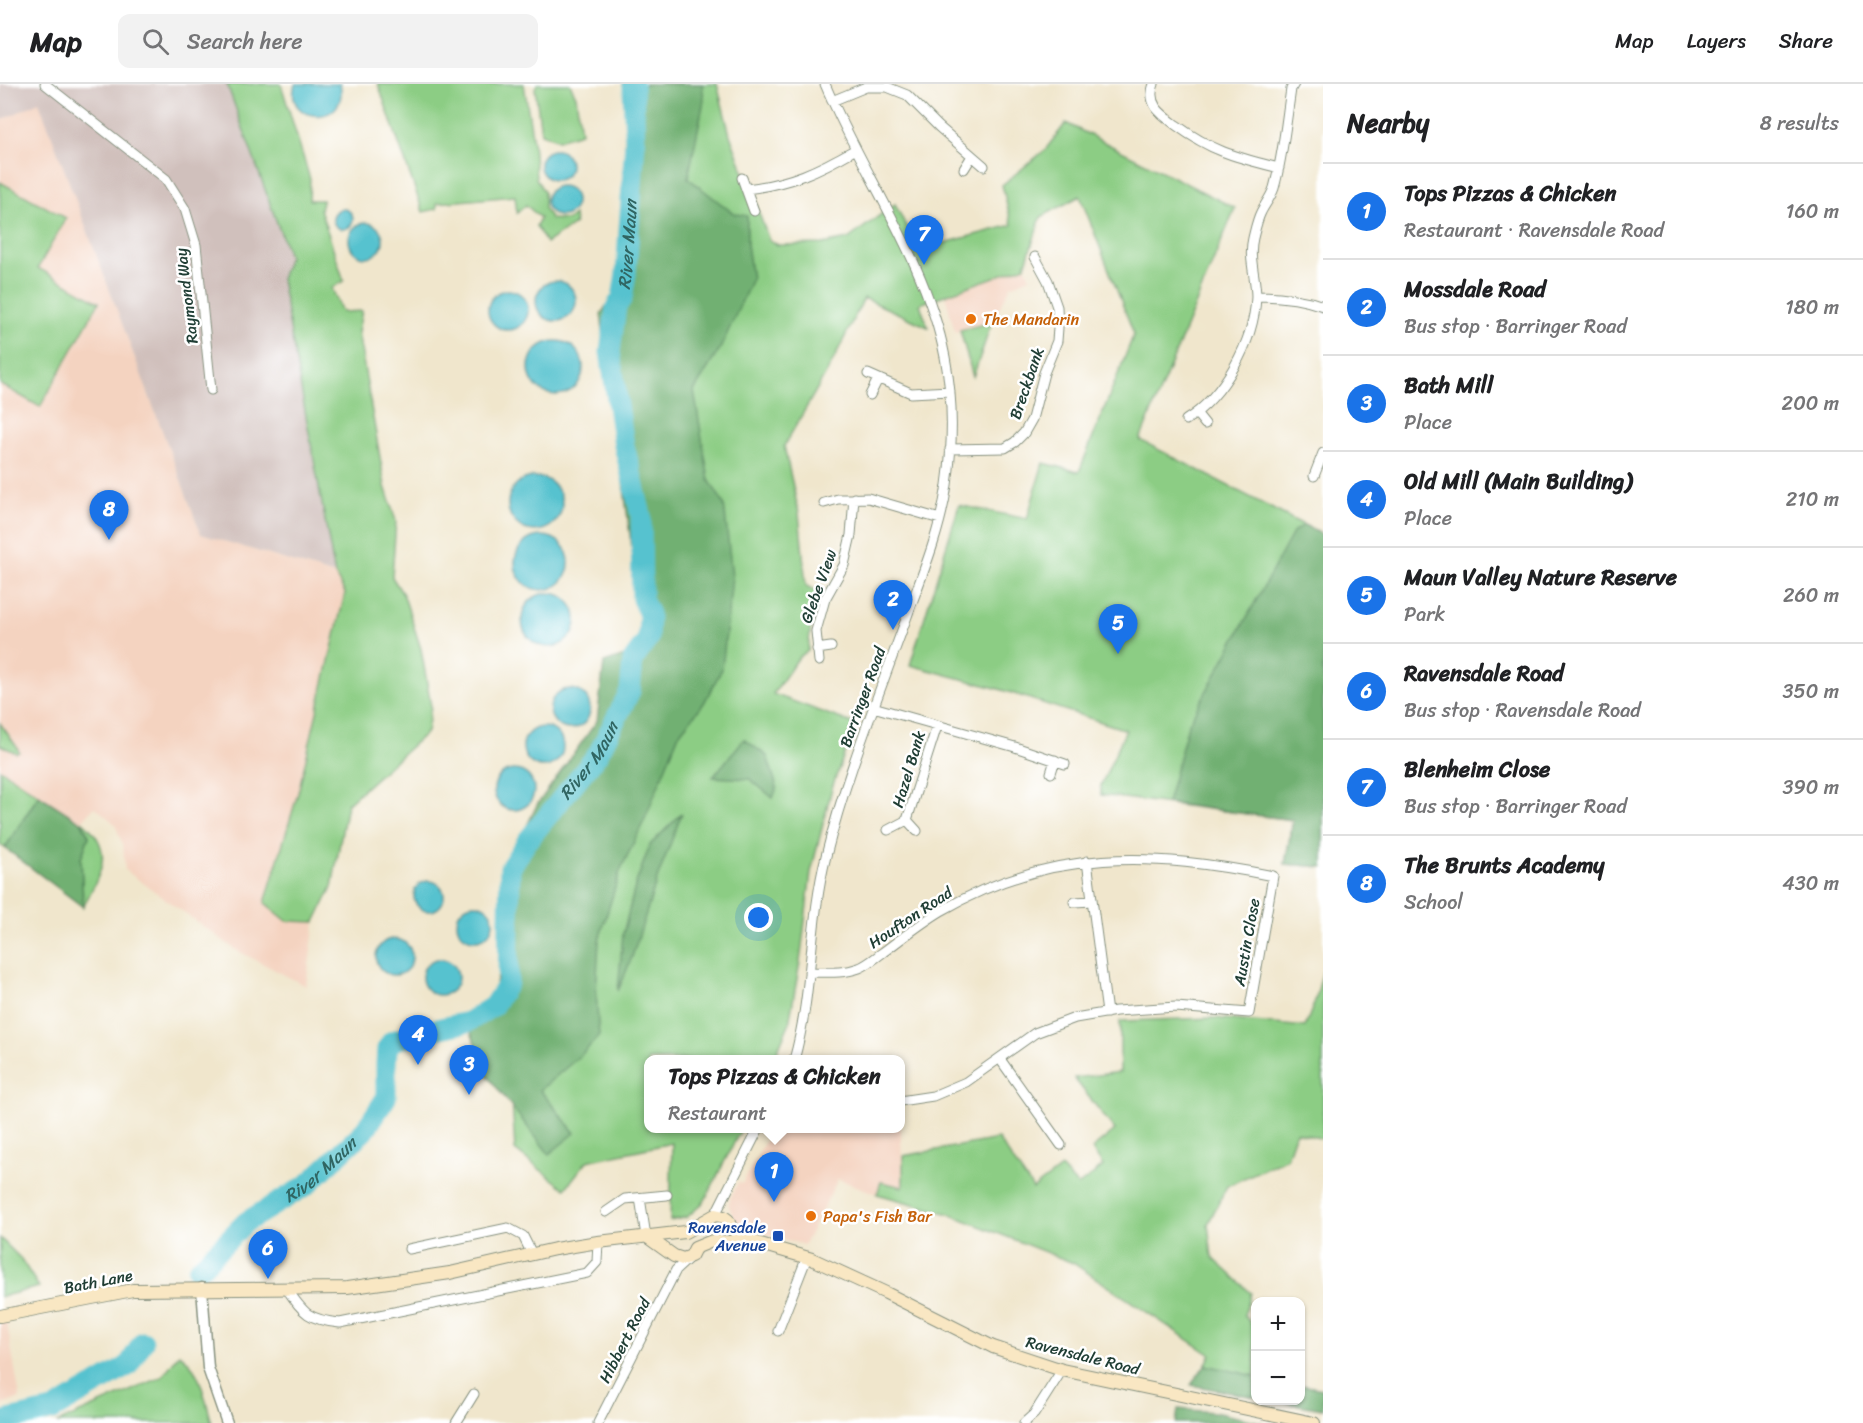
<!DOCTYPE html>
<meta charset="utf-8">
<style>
body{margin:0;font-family:Sriracha,sans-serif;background:#f2f2f2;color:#202124}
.controls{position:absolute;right:18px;bottom:18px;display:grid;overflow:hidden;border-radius:12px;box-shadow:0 2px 4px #0004}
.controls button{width:54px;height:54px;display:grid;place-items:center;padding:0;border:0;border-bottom:2px solid #e0e0e0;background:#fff;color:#202124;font:30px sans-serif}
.you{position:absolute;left:759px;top:834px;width:21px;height:21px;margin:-15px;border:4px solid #fff;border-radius:50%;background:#1a73e8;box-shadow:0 0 0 9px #1a73e833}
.badge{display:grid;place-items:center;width:39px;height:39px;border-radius:50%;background:#1a73e8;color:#fff;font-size:20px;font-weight:700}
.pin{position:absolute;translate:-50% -50px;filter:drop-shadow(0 2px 3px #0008)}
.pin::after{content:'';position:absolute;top:32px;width:21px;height:18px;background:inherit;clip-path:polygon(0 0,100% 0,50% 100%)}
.popup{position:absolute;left:644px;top:971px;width:261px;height:78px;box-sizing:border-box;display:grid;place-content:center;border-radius:12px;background:#fff;filter:drop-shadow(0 2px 4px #0005);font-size:20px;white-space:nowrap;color:#757577}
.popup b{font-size:22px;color:#202124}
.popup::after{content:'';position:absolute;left:50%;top:100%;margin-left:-12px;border:12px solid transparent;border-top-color:#fff}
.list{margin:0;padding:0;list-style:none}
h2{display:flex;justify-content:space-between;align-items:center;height:78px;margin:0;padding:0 24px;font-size:26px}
h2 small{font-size:20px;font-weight:400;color:#757577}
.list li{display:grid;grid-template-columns:39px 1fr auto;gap:18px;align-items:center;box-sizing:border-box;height:96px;padding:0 24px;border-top:2px solid #e0e0e0}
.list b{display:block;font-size:22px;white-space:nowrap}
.list p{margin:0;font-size:20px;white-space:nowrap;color:#757577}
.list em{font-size:20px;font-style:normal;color:#757577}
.icon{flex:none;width:33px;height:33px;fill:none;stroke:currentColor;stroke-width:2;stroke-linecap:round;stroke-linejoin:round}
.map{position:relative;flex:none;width:1323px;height:1339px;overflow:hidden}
header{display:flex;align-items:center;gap:36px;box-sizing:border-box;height:84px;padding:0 30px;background:#fff;border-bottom:2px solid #e0e0e0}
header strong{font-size:28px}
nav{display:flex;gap:33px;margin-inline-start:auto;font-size:21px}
.search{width:420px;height:54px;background:#f2f2f2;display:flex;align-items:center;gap:15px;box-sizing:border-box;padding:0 21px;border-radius:12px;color:#757577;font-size:22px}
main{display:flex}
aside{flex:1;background:#fff}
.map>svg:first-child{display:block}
</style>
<header>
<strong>Map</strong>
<div class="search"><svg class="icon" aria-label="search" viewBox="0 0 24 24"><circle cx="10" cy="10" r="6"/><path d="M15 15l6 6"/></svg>Search here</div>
<nav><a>Map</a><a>Layers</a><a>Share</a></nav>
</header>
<main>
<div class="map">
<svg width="1323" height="1339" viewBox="0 0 1323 1339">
<rect width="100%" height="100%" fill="#fff"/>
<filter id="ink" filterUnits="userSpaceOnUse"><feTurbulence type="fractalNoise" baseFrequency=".0167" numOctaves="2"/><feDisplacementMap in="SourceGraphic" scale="12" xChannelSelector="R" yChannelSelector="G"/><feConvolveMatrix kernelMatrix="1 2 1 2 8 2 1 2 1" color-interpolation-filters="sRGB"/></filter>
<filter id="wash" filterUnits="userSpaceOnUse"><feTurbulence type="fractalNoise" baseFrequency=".008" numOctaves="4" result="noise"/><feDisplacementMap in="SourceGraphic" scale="24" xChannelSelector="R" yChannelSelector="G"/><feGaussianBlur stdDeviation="1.35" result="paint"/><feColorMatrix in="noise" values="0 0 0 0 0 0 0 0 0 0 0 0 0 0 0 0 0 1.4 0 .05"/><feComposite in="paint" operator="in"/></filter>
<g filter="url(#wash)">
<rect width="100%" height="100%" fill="#f0e6cc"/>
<!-- built -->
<path fill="#f4d3c0" d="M39,17L201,450L335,491L345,509L298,709L332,803L315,838L306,902L236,866L125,786L123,762L115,740L95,723L81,738L0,685V37Z
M1025,182L1030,194L1011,202L992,238L955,248L945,211Z
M900,1025L903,1103L882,1098L877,1110L838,1095L804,1161L745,1144L734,1137L728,1119L738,1098L742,1100L772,1045L900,1044Z
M6,1234L20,1314L0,1322V1235Z"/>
<!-- industrial -->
<path fill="#d0c0bc" d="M0,0H227L289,172L281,195L335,491L201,450L39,18L0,37Z"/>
<!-- green -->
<path fill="#8ccd84" stroke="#56855c" stroke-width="1.5" d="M227,0H281L310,95L309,116H323L320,125L344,197L332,204L342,228L362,227L358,248L385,402L396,437L392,493L404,512L421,565L431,622L427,648L347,720L332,803L315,838L287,837L265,819L298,709L345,509L335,491L281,195L289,172Z
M378,0H524L533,58L536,94L544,108V124L551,135L568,136L574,131L575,140L546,159L536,142L540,134L526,121L517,129L515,112L437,119V125L423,128Z
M537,0H570L576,12L581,49L558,56L541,49L535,4Z
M644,0H717L730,51L769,156L778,161L823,160L848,155L895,120L918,166L1012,141L1002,101L1045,66L1066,39L1235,124L1140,356L1323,451V783L1285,780L1293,736L1101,711V701L1126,646L999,605L910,581L959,421L1027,435L1043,379L1079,388L1134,250L1080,112L1041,133L1025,182L920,220L928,243L864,214L832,279L784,362L799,429L806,502L820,508L812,532L808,567L799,573L773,610L855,640L832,704L811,788L800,878L789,940L774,975L648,976V1044L741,1045L704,1118L687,1133L670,1137L672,1059L587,1077L565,1105L515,1066L508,949L646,583Z
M0,98L66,134L38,184L99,218L40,323L0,300Z
M992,238L973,293L960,246Z
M0,639L17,663L19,668L16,669L0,661Z
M0,685L39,711L5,764L0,761Z
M82,737C117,766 100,790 83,823L81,774L89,752Z
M1323,886V1055L1296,1048L1287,1074L1227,1102L1208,1140L1212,1173L1251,1209L1244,1231L1255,1244V1292L1205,1281L1211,1271L1073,1179L949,1130L877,1110L881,1098L903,1103V1072L998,1055L1033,1105L1061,1084L1078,1102L1103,1082L1092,1065L1115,1046L1074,994L1120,988V937L1215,934L1305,943L1316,914Z
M0,1154L21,1175L39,1203L0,1213Z
M179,1270C201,1282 205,1317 212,1339H57L162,1293Z"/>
<!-- forest -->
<path fill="#71b072" stroke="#487653" stroke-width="1.5" d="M623,0H702L704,16L688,94L733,129L747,132V160L752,195L721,263L694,307L709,396L724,420L732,493L722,585L704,619L679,650L644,737L620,787L599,856L596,909L599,952L582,970L540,1006L575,1049L549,1070L486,990L471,948L484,928L494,905L501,883V796L537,721L597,637L604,579L645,565L601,230L620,201L627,16Z
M1304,441L1323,451V783L1285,780L1293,736L1167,719L1188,641L1294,447Z
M744,655L767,672L777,703L773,714L750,695L713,693Z
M39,711L81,738L89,752L81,774L83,823L5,764Z
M682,729L657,795L632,873L618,907L623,850L636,799L650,761Z
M1205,1281L1255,1292V1313L1191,1301Z
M1301,1301L1323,1305V1325L1275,1317L1300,1316Z
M1178,1325L1214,1328L1264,1339H1176Z"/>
<!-- water -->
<path fill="#56c2cf" stroke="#3a8082" stroke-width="1.5" d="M295,0H340C350,43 283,41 295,0Z
M540 81a15 15 0 1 1 30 0a15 15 0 1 1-30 0Z
M546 117a15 15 0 1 1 30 0a15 15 0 1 1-30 0Z
M333 135a10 10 0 1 1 20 0a10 10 0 1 1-20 0Z
M349 156a17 17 0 1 1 34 0a17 17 0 1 1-34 0Z
M536 217a20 20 0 1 1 40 0a20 20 0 1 1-40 0Z
M488 226a20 20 0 1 1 40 0a20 20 0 1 1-40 0Z
M529 284a27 27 0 1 1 54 0a27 27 0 1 1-54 0Z
M508 420a27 27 0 1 1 54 0a27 27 0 1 1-54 0Z
M515 479a27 27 0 1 1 54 0a27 27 0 1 1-54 0Z
M522 536a27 27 0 1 1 54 0a27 27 0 1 1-54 0Z
M550 625a20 20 0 1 1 40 0a20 20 0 1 1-40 0Z
M523 663a20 20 0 1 1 40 0a20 20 0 1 1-40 0Z
M494 706a20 20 0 1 1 40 0a20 20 0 1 1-40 0Z
M414 812a15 15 0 1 1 30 0a15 15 0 1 1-30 0Z
M457 838a18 18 0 1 1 36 0a18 18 0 1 1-36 0Z
M376 873a18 18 0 1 1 36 0a18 18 0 1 1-36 0Z
M422 893a18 18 0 1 1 36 0a18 18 0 1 1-36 0Z"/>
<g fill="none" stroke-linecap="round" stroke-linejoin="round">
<!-- river -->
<g stroke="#56c2cf" stroke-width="21">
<path id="s1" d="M198,1186L246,1138L307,1101L365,1046L386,1014V980L387,965L392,957L423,948L468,938L493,922L508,899L510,784L528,756L598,670L630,607L633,576L648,555L649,530L642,515L641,431L624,361L610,268L616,223L622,214L626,190L635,57L633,0"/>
<path d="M0,1338L53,1326L128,1282L143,1258"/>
</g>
</g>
</g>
<g filter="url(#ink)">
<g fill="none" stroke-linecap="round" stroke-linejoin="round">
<!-- minor casing -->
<g stroke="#889280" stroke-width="11">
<path id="minor" d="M45,0L166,95L185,125L196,161L211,306
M1154,0C1146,20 1161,30 1176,41C1213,68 1236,73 1279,84
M832,17L866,3H887L907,11L939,43L984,82
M964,85L972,72
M742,94L754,127
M746,105C790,100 818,87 856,65
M1256,212C1280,212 1300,214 1323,222
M868,290L911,309L950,307
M870,311L878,295
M1197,330L1205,340
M1186,336C1224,312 1254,258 1256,213C1256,193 1248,174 1253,154C1255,146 1257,136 1261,128C1265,120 1271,113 1274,104C1283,72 1286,38 1291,5L1294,0
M950,365L1005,364L1015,358L1024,349L1032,335L1044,289L1057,257L1058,244L1057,223L1048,197L1035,173
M1314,392L1323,369
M824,419L838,415L868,414L940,435
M817,565L831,563
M819,577L816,547L825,515L844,481L851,451L854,414
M873,623L1015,663L1065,680
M1051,689L1055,676
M907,736L937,642
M888,746L907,736L917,747
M1087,777L1107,929
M1074,818L1092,817
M809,888C825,888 843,890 859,884C867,881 875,874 882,869C901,855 921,839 941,827C1052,763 1152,768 1273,792L1249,929L1176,923L1116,927L1075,934L1035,949L966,998L933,1012L900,1017
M1000,975L1061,1061
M794,976C813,909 809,839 826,772C847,687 881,606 910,524C925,484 941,443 947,401C953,359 953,314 945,273C926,175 863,91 825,0
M640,1114L646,1152
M606,1128L625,1115L667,1111
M715,1131L759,1044
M409,1165L508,1144L523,1152L532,1170
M287,1205C304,1230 309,1236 340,1239L587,1189L597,1178L598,1158
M778,1247L807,1173
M456,1339L474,1310
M598,1339L676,1186L689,1174
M1024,1339L1034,1330L1062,1286"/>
</g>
<!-- tertiary casing -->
<g stroke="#889280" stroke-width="13">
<path id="tertiary" d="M202,1204L208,1284L227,1339"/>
</g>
<!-- secondary casing -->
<g stroke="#889280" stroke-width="14">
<path id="secondary" d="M646,1152L674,1172L683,1175L691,1172L695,1164L712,1157L757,1159L812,1175L886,1209L993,1263L1062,1286L1314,1339
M0,1232L133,1206L347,1204L450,1189L555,1165L598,1158L685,1148L715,1131L724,1133L728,1136L731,1144L757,1159"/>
</g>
<!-- minor -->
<use href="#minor" stroke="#fff" stroke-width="9"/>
<!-- tertiary -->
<use href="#tertiary" stroke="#fff" stroke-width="10"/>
<!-- secondary -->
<use href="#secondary" stroke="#f9e7c3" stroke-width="12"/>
</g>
</g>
<!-- markers -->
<g fill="#e8710a" stroke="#fff" stroke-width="2">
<circle cx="971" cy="235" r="6"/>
<circle cx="811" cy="1132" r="6"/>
</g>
<rect fill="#1a4fb4" stroke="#fff" stroke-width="2" x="772" y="1146" width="12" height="12" rx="3"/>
<g text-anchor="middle" stroke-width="5" stroke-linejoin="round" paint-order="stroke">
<!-- street labels -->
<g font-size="16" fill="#1f3d34" stroke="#fff">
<text transform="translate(186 212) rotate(-97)" y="6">Raymond Way</text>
<text transform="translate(1026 299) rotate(-71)" y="6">Breckbank</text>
<text transform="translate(818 502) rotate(-70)" y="6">Glebe View</text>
<text transform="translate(862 613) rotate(-70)" y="6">Barringer Road</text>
<text transform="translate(908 685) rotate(-73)" y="6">Hazel Bank</text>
<text transform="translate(910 833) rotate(-34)" y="6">Houfton Road</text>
<text transform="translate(1246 858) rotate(-80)" y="6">Austin Close</text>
<text transform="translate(98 1197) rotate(-11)" y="6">Bath Lane</text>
<text transform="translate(624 1256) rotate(-63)" y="6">Hibbert Road</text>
<text transform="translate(1083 1271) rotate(14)" y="6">Ravensdale Road</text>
</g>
<!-- food labels -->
<g font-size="16" fill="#c56008" stroke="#fff" text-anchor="start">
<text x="983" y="241">The Mandarin</text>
<text x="823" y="1138">Papa's Fish Bar</text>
</g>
<!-- transit labels -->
<g font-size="16" fill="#164399" stroke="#fff" text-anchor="end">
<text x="766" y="1149">Ravensdale<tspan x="766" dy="18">Avenue</tspan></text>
</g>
<!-- water labels -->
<g font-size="18" font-style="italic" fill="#306562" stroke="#fff">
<text dy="6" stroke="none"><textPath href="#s1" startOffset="1240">River Maun</textPath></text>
<text dy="6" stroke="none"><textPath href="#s1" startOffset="700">River Maun</textPath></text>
<text dy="6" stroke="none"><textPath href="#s1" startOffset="159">River Maun</textPath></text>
</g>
</g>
</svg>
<div class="controls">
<button>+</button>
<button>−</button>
</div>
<div class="you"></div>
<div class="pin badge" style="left:774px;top:1118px">1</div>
<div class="popup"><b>Tops Pizzas &amp; Chicken</b>Restaurant</div>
<div class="pin badge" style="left:893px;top:546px">2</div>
<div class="pin badge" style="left:469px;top:1011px">3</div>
<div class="pin badge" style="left:418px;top:981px">4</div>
<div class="pin badge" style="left:1118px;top:570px">5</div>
<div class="pin badge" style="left:268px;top:1195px">6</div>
<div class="pin badge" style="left:924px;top:181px">7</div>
<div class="pin badge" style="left:109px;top:456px">8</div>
</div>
<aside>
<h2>Nearby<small>8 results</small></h2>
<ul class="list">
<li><span class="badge">1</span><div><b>Tops Pizzas &amp; Chicken</b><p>Restaurant · Ravensdale Road</p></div><em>160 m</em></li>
<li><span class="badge">2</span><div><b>Mossdale Road</b><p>Bus stop · Barringer Road</p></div><em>180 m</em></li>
<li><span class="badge">3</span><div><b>Bath Mill</b><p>Place</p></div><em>200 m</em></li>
<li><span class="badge">4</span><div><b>Old Mill (Main Building)</b><p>Place</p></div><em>210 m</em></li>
<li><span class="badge">5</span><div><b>Maun Valley Nature Reserve</b><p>Park</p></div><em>260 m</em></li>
<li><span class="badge">6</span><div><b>Ravensdale Road</b><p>Bus stop · Ravensdale Road</p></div><em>350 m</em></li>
<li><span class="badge">7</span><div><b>Blenheim Close</b><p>Bus stop · Barringer Road</p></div><em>390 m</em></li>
<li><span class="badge">8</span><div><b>The Brunts Academy</b><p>School</p></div><em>430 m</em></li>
</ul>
</aside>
</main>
